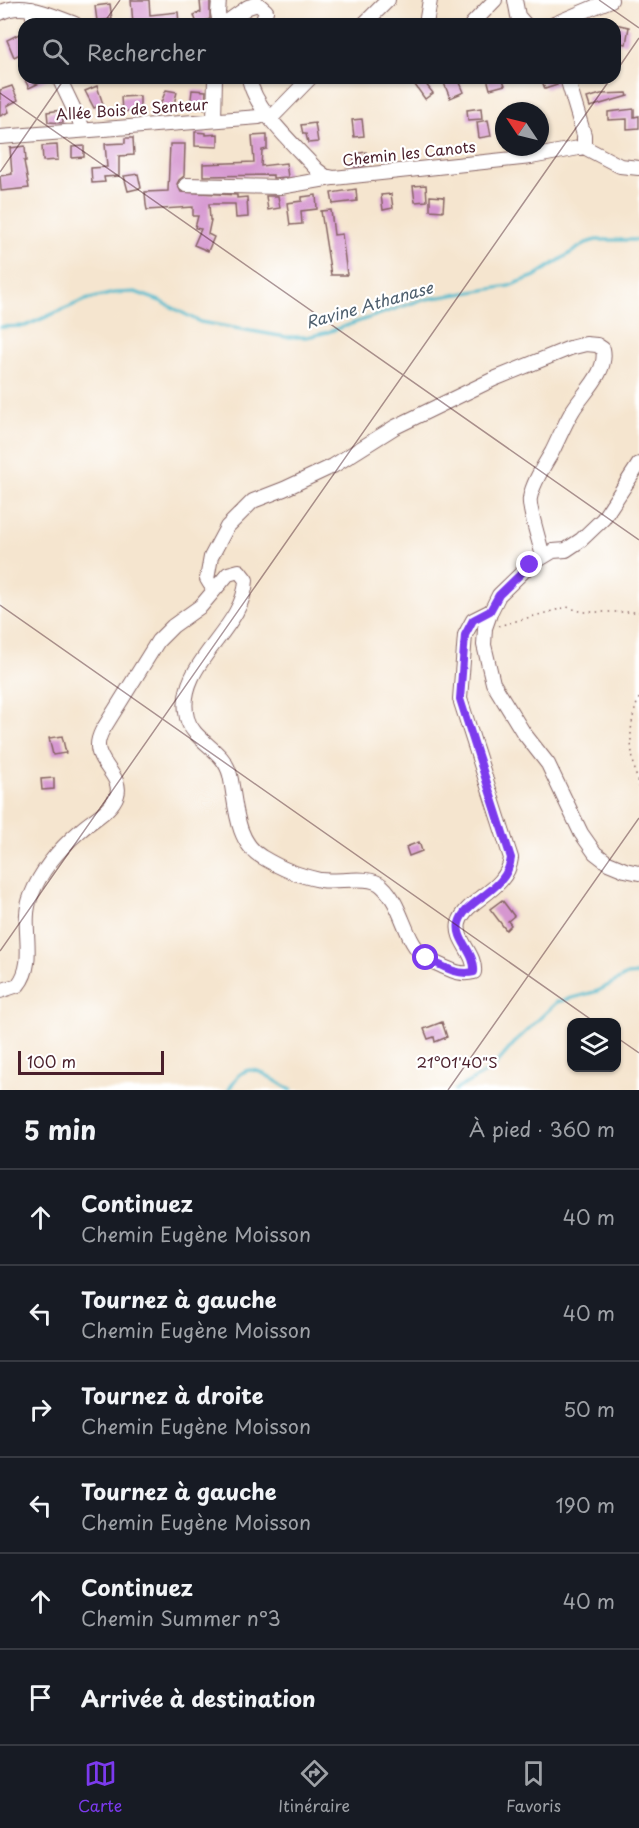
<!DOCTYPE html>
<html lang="fr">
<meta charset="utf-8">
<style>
body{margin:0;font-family:"Playpen Sans",sans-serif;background:#20242c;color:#f1f3f6}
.controls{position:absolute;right:18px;bottom:18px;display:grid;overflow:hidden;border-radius:12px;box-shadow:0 2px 4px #0004}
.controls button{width:54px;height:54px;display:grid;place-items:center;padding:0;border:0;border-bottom:2px solid #363941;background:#171b24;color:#f1f3f6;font:30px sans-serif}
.compass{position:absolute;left:495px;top:102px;width:54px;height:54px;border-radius:50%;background:#171b24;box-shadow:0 2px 4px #0004;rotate:305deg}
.scale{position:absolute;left:18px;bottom:15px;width:146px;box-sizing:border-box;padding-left:6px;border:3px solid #4a1f2b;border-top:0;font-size:16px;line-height:21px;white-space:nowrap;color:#4a1f2b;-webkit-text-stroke:4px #fff;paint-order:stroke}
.stop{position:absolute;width:18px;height:18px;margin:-14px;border:4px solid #7c3aed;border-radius:50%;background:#fff}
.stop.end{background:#7c3aed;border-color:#fff;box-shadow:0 2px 6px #0008}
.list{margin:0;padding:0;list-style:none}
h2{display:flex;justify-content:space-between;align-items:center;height:78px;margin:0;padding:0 24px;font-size:26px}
h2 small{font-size:20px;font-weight:400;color:#9ea1a6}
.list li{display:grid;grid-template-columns:39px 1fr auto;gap:18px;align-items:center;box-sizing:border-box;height:96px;padding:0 24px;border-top:2px solid #363941}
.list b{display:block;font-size:22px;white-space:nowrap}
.list p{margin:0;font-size:20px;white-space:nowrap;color:#9ea1a6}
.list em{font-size:20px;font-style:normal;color:#9ea1a6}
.icon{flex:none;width:33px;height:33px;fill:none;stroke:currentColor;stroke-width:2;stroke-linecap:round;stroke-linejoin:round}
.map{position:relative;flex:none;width:639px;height:1090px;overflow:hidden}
.search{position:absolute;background:#171b24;box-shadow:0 2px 4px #0004;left:18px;right:18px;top:18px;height:66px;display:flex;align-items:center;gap:15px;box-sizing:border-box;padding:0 21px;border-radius:18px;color:#9ea1a6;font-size:22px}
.sheet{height:654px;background:#171b24}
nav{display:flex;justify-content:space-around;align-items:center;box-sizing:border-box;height:84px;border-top:2px solid #363941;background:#171b24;font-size:16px;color:#9ea1a6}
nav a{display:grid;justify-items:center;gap:3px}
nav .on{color:#7c3aed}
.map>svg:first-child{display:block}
</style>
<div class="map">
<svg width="639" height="1090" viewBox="0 0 639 1090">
<rect width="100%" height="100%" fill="#fff"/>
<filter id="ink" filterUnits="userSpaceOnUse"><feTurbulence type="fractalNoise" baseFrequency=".0167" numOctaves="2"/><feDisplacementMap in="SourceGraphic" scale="12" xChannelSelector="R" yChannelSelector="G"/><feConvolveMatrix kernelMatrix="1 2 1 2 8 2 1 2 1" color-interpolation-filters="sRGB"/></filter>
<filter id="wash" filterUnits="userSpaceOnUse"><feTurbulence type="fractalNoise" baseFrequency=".008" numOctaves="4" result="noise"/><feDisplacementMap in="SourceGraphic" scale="24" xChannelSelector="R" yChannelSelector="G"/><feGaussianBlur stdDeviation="1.35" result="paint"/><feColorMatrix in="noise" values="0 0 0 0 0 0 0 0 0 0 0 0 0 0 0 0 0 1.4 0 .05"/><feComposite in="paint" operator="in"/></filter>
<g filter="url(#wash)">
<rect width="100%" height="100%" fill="#f5e5cf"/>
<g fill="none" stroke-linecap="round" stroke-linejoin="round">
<!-- stream -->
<path stroke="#50bacd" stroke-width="3" d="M0,327L25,326L85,300L114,293L135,292L160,301L200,322L286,337H307L328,332L421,300L509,286L535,276L586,243L596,240H639
M229,1090C248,1051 267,1079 292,1090
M455,1090L492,1069L517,1040L557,1002L598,991L627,975L639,974"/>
</g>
<g id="blocks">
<!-- building -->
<path fill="#d697d0" d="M131,0H149L150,15L178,12L179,24H133Z
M210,0V19L197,24L194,15L201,12L200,1Z
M110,4L112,19L97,21L95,6Z
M615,24L629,27L626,44L615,42Z
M19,34L20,37L24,35V52L14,57L7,40Z
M24,78H50L29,88Z
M410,78H421L433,93L425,99Z
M442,78H458L464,92L450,98Z
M487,78H502L505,85L490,89Z
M541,78H555L557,85L545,89Z
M12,86L18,100L7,106L9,112L0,116V90Z
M97,86L103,104L94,108L85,91Z
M166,90L177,92L173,108L160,105Z
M192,90L206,91L205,109L190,108Z
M627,93L628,96L590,107L587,98L601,94Z
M140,96V108L134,109V111H122L121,97Z
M481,108L482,119L468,120L467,110Z
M634,109V117L639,116V128L627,129V119L608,120V112Z
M62,110L63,123L48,122L47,112Z
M362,119L364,136L354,137L352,120Z
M488,120L491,136L479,138L477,122Z
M315,123L318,142L308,143L306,134H303L301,125Z
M195,132L206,133V135L218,134V147L195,146Z
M267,135V149L262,150L261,166L286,163L288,177L273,178V175L203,176V164L254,162L252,136Z
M125,138H133L134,155L119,156V176L104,177L105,182L92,183L91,168L107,167L105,144L125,143Z
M170,144H185L184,176L179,180L177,184L181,192L237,195V198L247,197L248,217L236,218L235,204H209L210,220H211L208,234L214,237L208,251L194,245L201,229L195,228L198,216H193V207L147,210L146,205L145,192L168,191Z
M57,145L58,160L43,161L42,146Z
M25,146L26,161H24L29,188L1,191L0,176L12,174L10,148Z
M84,146V157L72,158V147Z
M366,152L367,165L355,167L353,154Z
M138,174L141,188L128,191L124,176Z
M426,185L427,201L415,202L413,186Z
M356,189L357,201L333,204L331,193Z
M391,194L393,208L383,210L381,195Z
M316,195L317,209L301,211L302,224L290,225L287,203L302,201V197Z
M266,196H278L280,208L268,210Z
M430,196L444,197L443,211L430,210Z
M331,210L334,235L342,234L347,275H331L321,211Z
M62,736L66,753L53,755L49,738Z
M54,778V789L42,790L41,779Z
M419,842L422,851L409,856L406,847Z
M502,900L514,916L508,921L511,925L506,930L490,909Z
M442,1022L447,1037L435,1042L434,1037L428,1039L424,1029Z"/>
</g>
</g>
<g filter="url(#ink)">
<use href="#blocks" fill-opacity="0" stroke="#866464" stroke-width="1.5"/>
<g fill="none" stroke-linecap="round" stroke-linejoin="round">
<!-- minor casing -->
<g stroke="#866464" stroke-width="16">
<path id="minor" d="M219,0L218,13L220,24
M515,0L518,16L525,24
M32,9L34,24
M0,13C23,0 52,16 75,24
M224,24L248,7L258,4L266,11L262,24
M364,24L388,0
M426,24L430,0
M472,24L495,0
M554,24L611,0
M59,78L81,124V129
M249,78C255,111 295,145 317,170L325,176L334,178L531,157L584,147
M567,78L584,135V147
M271,118L310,78
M214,120L215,78
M0,137L259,117L266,113
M584,147L620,166L639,168
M186,185L280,187L332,178
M639,464L603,519L581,540L566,550L553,551L530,565L499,595L491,611L485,628L484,645L493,683L523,732L548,764L581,833L595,853L608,863L625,870L639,873
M216,587L210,584L207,579L211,557L227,527L253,501L284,489L333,466L395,427L494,379L570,348L586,344L597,345L603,349C608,372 584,392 573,410C565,423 559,438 552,452C544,466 533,482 530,498C528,507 541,546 543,557
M0,991L18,985C38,960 19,925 31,896C41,870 60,848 81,830C93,819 111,811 117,795C123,777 97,763 98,745C98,741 100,735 102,731L158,641L173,626L201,606L228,574L239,571L246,580C244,631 174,664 187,718C193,741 224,749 230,775C236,802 235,842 262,857C282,869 297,875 320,880C337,883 370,874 382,886C404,906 404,943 427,959C432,962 438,964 444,967C455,972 462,975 474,972C476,953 455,941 459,923C466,898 507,892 511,858L460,699L465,635L473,620L491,611"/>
</g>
<!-- path -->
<path stroke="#866464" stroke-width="1.5" stroke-dasharray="1.5 4.5" stroke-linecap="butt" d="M498,626L567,607L583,612H639
M639,698C625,733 632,754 639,790"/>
<!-- minor -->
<use href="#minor" stroke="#fff" stroke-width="14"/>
</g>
</g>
<g fill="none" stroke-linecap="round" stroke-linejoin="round" filter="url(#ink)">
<!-- route -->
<path stroke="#7c3aed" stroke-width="8" d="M426,958C442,966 457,976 474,972C476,953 455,940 459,923C466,898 507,892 511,858L460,699L465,635L473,620L490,611L499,595L530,565"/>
</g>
<!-- ticks -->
<path fill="none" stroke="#4a1f2b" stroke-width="1.5" stroke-opacity="0.45" d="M599,0L639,28M103,24L120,0M615,73L639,38M0,93L639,540M0,172L65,78M0,605L596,1023M0,951L611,78M616,1037L639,1053M448,1090L639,818"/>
<g text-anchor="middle" stroke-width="4.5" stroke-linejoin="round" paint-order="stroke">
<!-- street labels -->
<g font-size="15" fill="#4a1f2b" stroke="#fff">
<text transform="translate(132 110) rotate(-4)" y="5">Allée Bois de Senteur</text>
<text transform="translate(409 154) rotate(-6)" y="5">Chemin les Canots</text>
</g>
<!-- water labels -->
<g font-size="16" font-style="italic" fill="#4c5d6c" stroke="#fff">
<text transform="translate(369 305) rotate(-16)" y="6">Ravine Athanase</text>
</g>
</g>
<g font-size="15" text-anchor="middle" fill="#4a1f2b" stroke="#fff" stroke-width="4.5" stroke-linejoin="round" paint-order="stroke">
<text x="457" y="1068">21°01'40"S</text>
</g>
</svg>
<div class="controls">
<button><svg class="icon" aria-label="layers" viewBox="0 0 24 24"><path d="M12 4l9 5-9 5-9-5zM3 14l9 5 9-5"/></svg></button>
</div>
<svg class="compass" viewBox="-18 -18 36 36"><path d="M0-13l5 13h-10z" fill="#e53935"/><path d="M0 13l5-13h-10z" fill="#9ea1a6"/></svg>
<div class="scale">100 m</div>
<div class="stop" style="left:426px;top:958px"></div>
<div class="stop end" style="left:530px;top:565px"></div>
<div class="search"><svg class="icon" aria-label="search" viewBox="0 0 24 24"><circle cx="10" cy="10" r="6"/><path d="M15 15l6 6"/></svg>Rechercher</div>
</div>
<section class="sheet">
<h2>5 min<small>À pied · 360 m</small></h2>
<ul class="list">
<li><svg class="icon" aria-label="ahead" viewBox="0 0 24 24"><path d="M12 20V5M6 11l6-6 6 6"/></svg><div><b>Continuez</b><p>Chemin Eugène Moisson</p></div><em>40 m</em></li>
<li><svg class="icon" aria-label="left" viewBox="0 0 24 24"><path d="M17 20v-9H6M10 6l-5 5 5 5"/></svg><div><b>Tournez à gauche</b><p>Chemin Eugène Moisson</p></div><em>40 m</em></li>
<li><svg class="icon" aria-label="right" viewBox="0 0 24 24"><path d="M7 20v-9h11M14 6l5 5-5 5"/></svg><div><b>Tournez à droite</b><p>Chemin Eugène Moisson</p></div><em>50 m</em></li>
<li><svg class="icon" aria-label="left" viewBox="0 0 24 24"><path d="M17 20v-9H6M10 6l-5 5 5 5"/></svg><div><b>Tournez à gauche</b><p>Chemin Eugène Moisson</p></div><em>190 m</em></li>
<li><svg class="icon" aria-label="ahead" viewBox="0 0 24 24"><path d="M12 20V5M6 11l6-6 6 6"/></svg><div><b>Continuez</b><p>Chemin Summer n°3</p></div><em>40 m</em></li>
<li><svg class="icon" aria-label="arrive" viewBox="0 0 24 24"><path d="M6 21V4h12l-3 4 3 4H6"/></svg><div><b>Arrivée à destination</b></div></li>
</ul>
</section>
<nav>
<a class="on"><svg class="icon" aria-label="map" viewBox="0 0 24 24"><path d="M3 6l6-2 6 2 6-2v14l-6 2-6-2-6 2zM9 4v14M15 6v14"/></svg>Carte</a>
<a><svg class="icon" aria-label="directions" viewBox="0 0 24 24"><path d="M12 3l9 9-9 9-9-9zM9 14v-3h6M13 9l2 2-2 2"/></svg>Itinéraire</a>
<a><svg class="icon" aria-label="saved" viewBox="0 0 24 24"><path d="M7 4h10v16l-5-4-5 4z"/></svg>Favoris</a>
</nav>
